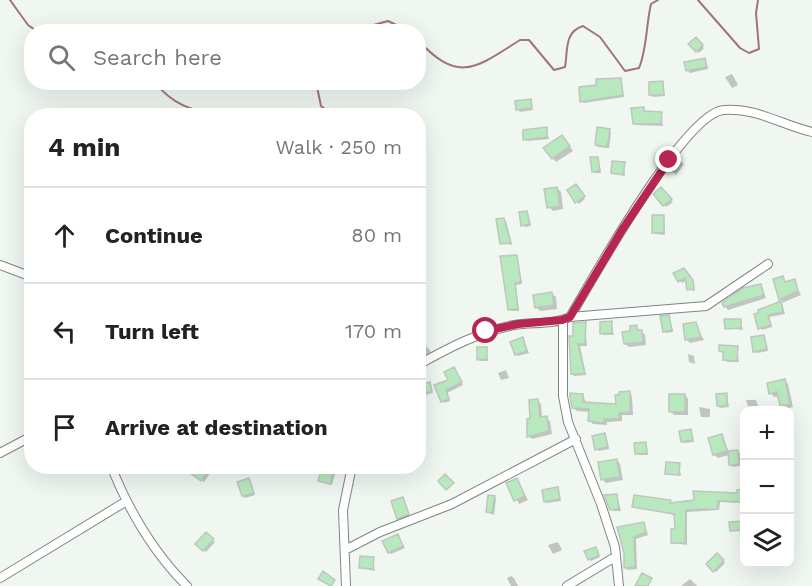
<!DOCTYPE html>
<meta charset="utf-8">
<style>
body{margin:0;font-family:"Work Sans",sans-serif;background:#f2f2f2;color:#222}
.controls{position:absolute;right:18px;bottom:18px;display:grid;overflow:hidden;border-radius:12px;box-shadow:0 6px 24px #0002}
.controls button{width:54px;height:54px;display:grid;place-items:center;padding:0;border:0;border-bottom:2px solid #e0e0e0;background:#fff;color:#222;font:30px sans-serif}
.stop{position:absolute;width:18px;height:18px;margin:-14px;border:4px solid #b62651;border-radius:50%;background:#fff}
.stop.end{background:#b62651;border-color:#fff;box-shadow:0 2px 6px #0008}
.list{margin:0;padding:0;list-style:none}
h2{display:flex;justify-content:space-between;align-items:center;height:78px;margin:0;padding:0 24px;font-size:26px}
h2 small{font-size:20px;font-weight:400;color:#767676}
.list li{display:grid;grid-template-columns:39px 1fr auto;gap:18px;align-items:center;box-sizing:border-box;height:96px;padding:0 24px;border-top:2px solid #e0e0e0}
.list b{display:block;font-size:22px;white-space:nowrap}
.list em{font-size:20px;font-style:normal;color:#767676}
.icon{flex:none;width:33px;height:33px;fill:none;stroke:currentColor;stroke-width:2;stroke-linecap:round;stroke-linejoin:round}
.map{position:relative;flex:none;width:812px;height:586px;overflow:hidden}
.search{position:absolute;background:#fff;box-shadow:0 6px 24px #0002;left:24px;top:24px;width:402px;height:66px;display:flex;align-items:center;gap:15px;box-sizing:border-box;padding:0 21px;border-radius:24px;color:#767676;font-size:22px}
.panel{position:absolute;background:#fff;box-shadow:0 6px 24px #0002;left:24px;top:108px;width:402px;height:366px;border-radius:24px}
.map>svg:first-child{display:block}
</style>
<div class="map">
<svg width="812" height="586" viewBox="0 0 812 586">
<rect width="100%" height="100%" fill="#f0f7f1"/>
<!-- shadow -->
<path fill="#0003" d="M696,39L704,48L699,53L690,44Z
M705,59L708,69L690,73L687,70Z
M732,74L738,85L732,88L725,77Z
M620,80L624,97L584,103L582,101Z
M662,83L665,96L653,97L651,94Z
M530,101L533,110L520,112L518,110Z
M643,109L646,113H661L663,126L636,125L634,123Z
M546,128L549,139L527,141L525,139Z
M609,130L611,133L609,148L598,147L596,144Z
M565,140L573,151L556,162L553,158Z
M598,158L601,173H595L593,171Z
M679,160L684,164L676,175L671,170Z
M624,164L625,176L612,173Z
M557,188L561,192L563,209L553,211L549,207Z
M577,188L585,199L579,204L577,202Z
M661,189L673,202L666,207L655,194Z
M527,213L531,226L525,227L523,225Z
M664,217L665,235L655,234L653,232Z
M503,219L506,221L512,245L501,243Z
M516,257L522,284L516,285L519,311H512L510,309Z
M685,272L694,284L695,291L688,289L687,280L682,283L680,281Z
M782,278L787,283L794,281L801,295L782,303L785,314L769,317L772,327L762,330L759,311L783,302L780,299Z
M760,286L766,298L728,310L725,306Z
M552,294L556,297L557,309L540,311L536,307Z
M669,317L673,332L666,333L664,331Z
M740,320L743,330L726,328Z
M611,323L614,335H604L602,333Z
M585,324L587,346H580L586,375L574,376L572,374L574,337Z
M695,324L704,340L690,343L686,339Z
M636,327L645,335L646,345L629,347L625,344Z
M418,335L431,352L419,360L418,359Z
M763,336L768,351L757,353L755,351Z
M523,339L529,353L518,356L516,354Z
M737,347L739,362H727L725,353L721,351Z
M486,348L488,361H481L479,359Z
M688,354L694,356L695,364L689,362Z
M454,369L463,385L447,393L450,401L444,403L436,386L450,381Z
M506,370L509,378L501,380L498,373Z
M785,380L788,384L793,407L785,409L779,396L774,397L771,393Z
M429,384L433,393L422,396L425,402L419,405L418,388Z
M629,393L632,396L633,415H622V421L607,422V425L593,424L590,421L591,412L577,411L573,408L583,395L586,403L617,406L621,396Z
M685,395L688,399V415H674L670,411Z
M727,395L729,407L720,408L718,406Z
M746,400H756L759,409H749Z
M538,401L541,404L542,418L550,421L552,434L532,439L529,436Z
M699,407L710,409V417H701Z
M690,431L694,442L684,443L682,441Z
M605,435L609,449L599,451L597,449Z
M721,435L729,452L740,453L741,466L732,467L729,455L718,458L714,455Z
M646,443L648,455H639L636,453Z
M617,460L620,464L623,480L606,483L602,479Z
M679,464L681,476L667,473Z
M197,466H202L210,473L204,482L192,473Z
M333,472L335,474L332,485L320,480Z
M516,479L528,500L519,504L508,484Z
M249,480L255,495L245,498L243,496Z
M558,489L561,501L547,503L545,501Z
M739,491H744V503L720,502L719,510L687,512V545L672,543L677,531L675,515L634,506L670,501L672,504L739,494Z
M617,495L621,511H613L611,509Z
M494,497L496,499L494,515L487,512Z
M402,499L410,516L400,520L398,518Z
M644,523L648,535L636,539L637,569L628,570L625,567L626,553L619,528Z
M744,523V532L731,530V524Z
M206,534L215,542L206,552L197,544Z
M398,536L405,548L391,554L389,552Z
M558,542L562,550L553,554L548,545Z
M595,548L600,557L591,561L589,559Z
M717,555L725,563L716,572L708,564Z
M373,558L375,571L361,568Z
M511,576L514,578L518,586H511L507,578Z
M690,579L697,586H681Z"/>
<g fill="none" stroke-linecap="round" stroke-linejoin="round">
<!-- stream -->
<path stroke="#a1747a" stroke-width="2" d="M10,0L28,25L38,32
M698,0L740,48L749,53L759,49L756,13L758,0
M348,32L388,21L411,32
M418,40C459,85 477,67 520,40H529L554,70L565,67C568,50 564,32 583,26L600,37L625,71L639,68C647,49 646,25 651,4L658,0
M155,82C172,105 192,110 219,116
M316,82L321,106L330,113L341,116"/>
</g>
<!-- building -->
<path fill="#b8e9be" stroke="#bfc5bf" stroke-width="1.5" d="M696,37L703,45L696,52L688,44Z
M705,58L707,67L686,71L684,62Z
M621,78L623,95L580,102L579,87L596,85V79Z
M663,81L664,95H649V82Z
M531,99L532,108L516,110L515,101Z
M644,107V111L662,112L661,124H633L631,108Z
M547,127V137L523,140V130Z
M597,127L610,129L607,147L595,145Z
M562,135L570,146L552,159L543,148Z
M590,157H598L600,171L592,172Z
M612,161L625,162L623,175L611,173Z
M576,184L585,196L575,203L567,190Z
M557,187L560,206L547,208L544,189Z
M661,187L672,199L663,206L653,194Z
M527,211L530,224L521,226L519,212Z
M652,215H664V233H652Z
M504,218L511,243L500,244L496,219Z
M517,255L521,282L515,283L518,309L508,310L500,256Z
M684,268L693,280L694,289L687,290L685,278L678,282L673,273Z
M783,276L785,282L795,279L798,291L779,300L773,279Z
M761,284L764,295L724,307L722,303L743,288Z
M552,292L554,305L535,308L533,295Z
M781,301L783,312L768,315L771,325L758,329L754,314L758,313V310Z
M669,315L672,330L663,332L660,316Z
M724,319H741V328L725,329Z
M612,321V333L600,334V322Z
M586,322L585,344H578L585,374H571L569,336H573V323Z
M696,322L701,337L685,340L683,324Z
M637,325V330H642L643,342L624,344L622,332L630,331V326Z
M764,335L767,349L753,352L751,337Z
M523,337L527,351L515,355L510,342Z
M719,345L738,346L737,361L723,360V352L719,351Z
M477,347H487V359L477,360Z
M454,367L462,382L446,390L449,399L441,402L434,385L448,380L444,372Z
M785,379L790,404L780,406L777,392L769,394L767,383Z
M430,382L432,391L418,395V385Z
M630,391V412L619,413V419H604V423L588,421L589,409L572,408L570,396V393L583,394V402L616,404L615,395H619V392Z
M727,393V406H717L716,394Z
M669,394H685V412H669Z
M538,399L540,417L547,416L549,431L527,437V419L530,418L529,400Z
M691,429L693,440L681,442L679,431Z
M605,433L608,447L595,450L592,436Z
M722,434L727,451L713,455L708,438Z
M646,442L647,453L635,454L634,443Z
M738,450L739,464L729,465L728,451Z
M617,459L620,477L601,480L598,462Z
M666,462L680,463L679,475L665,474Z
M195,466L209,470L201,481L190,473Z
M322,468L333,471L330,484L318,481Z
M445,474L454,483L446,490L438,481Z
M249,478L254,493L242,496L237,482Z
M517,478L525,496L514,501L506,483Z
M558,487L560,499L544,502L542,490Z
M744,489V502L718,501L717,509L686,510L685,543H671V529H675L674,514L632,507L634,495L671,500L670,503L694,500L693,491L737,493V490Z
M617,494L619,509L610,510L604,495Z
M488,495L495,496L492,513L486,512Z
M403,497L409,514L397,519L391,501Z
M744,521V530L730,531L729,522Z
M644,522L646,532L634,537L635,567L624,568V553L617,527Z
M206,532L214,539L203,551L195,544Z
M398,534L403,546L388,553L382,541Z
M596,547L599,555L588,560L584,551Z
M717,553L724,560L713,572L706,564Z
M360,556L374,557L373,569L359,568Z
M323,571L335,580L331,586L318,579Z
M642,573L652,578L648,586H635Z"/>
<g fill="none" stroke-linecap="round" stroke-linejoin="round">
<!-- minor casing -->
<g stroke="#7f8580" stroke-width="10">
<path id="minor" d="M0,265L32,277
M570,317L706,306L768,264
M563,320V396L568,422L601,504L615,547L619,586
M418,365C450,347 479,332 514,325C533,322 553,325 570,317C592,280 685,112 724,110C755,107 782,125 812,132
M0,453L32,436
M111,466C129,511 153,552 187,586
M345,550L380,532L452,504L576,439
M0,578L125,502
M346,586L343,510L352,466
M567,586L615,557"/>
</g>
<!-- minor -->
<use href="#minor" stroke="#fff" stroke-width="8"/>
</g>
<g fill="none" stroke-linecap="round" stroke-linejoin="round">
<!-- route -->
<path stroke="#b62651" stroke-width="8" d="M486,331L518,324L562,320L570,317L622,230L669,160"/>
</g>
</svg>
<div class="controls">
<button>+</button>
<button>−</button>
<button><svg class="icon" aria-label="layers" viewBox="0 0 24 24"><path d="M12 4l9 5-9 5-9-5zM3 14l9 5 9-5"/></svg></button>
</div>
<div class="stop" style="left:486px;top:331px"></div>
<div class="stop end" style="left:669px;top:160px"></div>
<div class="search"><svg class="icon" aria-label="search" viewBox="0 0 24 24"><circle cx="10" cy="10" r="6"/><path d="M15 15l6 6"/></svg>Search here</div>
<section class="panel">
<h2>4 min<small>Walk · 250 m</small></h2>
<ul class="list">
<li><svg class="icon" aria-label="ahead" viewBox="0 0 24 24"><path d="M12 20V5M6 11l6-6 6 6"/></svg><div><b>Continue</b></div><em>80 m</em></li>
<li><svg class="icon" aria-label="left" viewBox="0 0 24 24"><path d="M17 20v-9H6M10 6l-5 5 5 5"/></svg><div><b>Turn left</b></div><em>170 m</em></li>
<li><svg class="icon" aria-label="arrive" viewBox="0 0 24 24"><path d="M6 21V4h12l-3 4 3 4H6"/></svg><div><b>Arrive at destination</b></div></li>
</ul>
</section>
</div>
